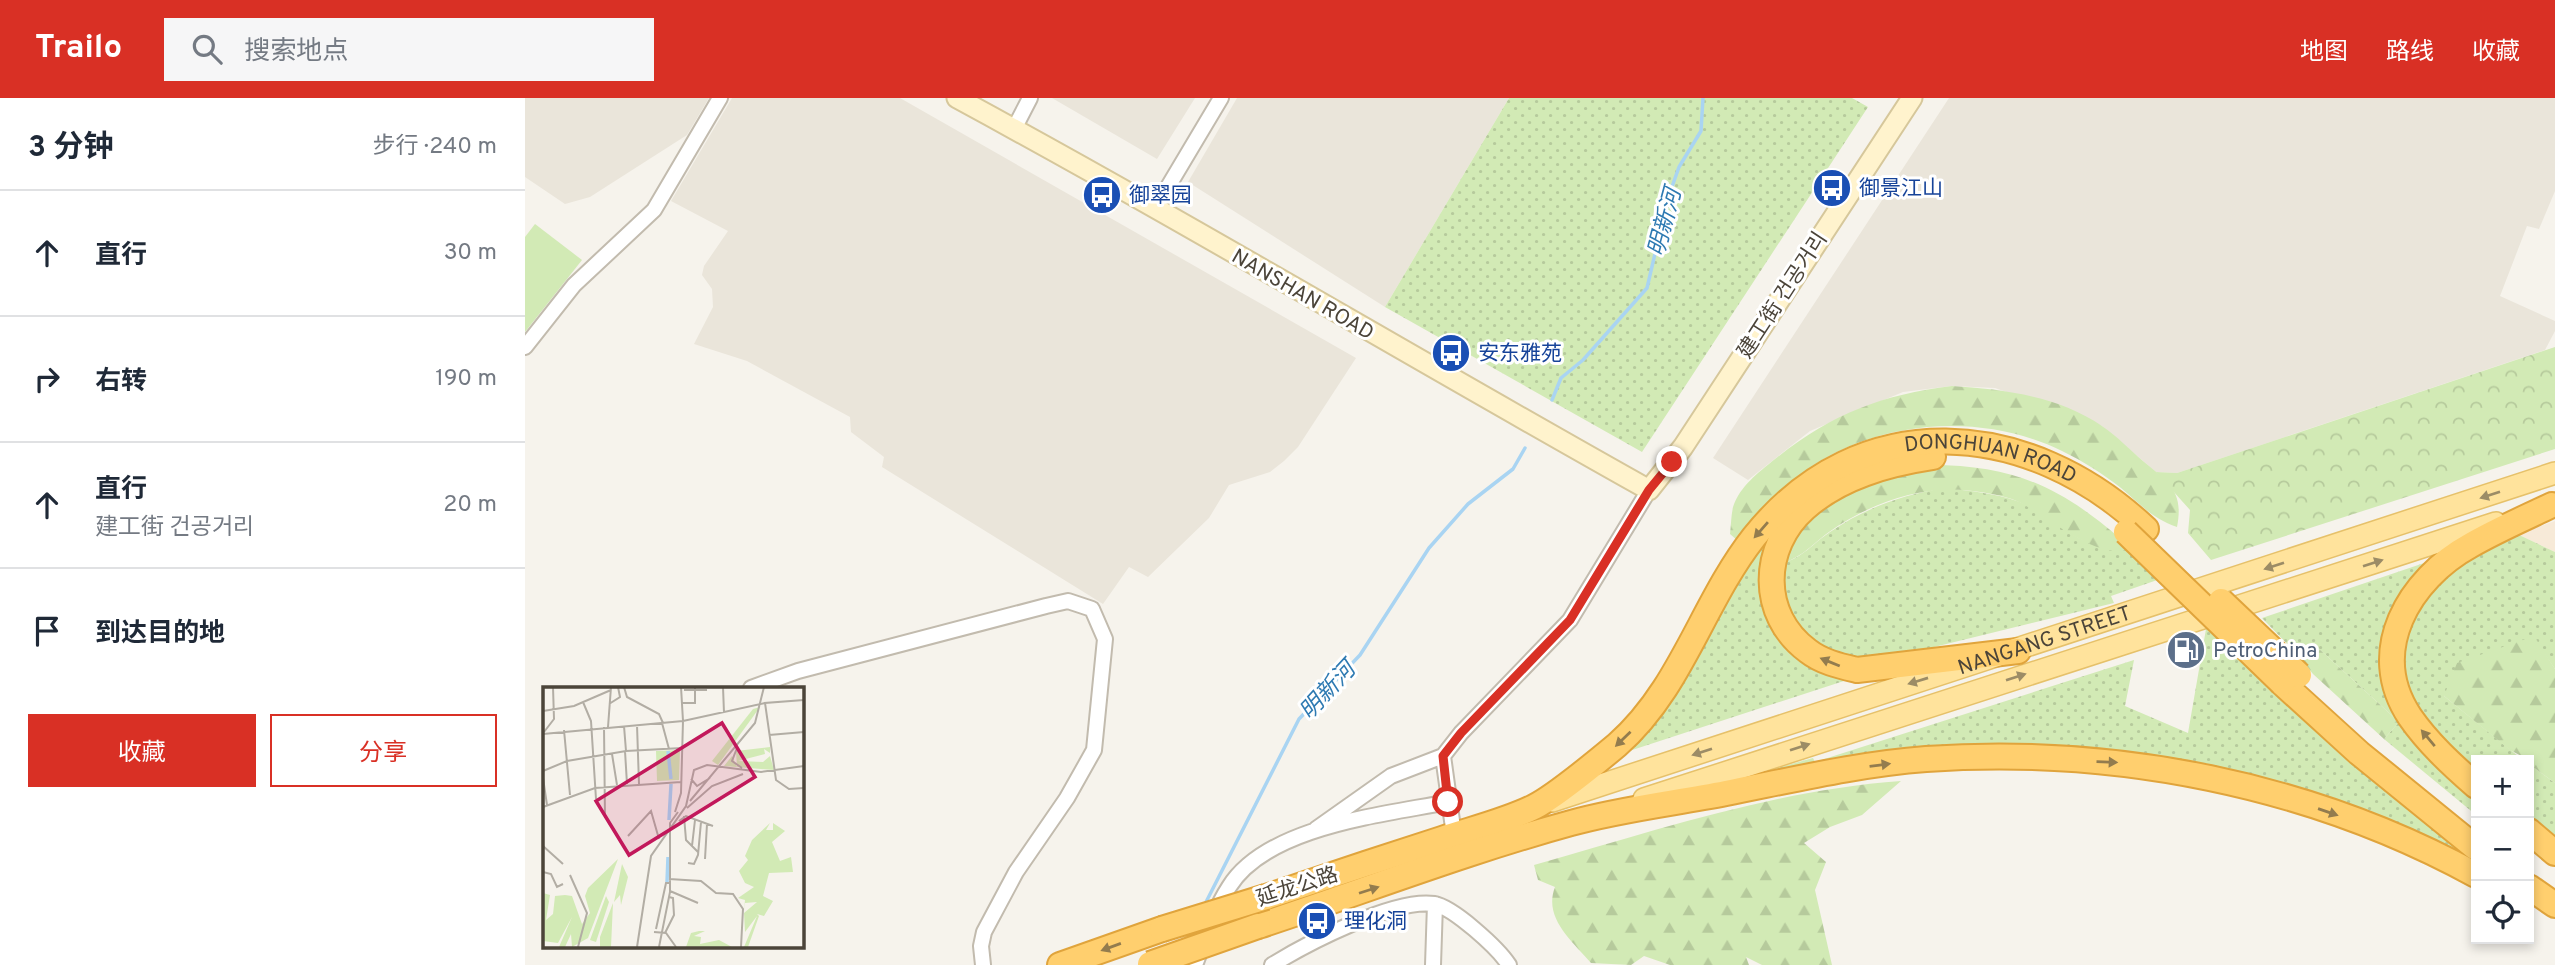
<!DOCTYPE html>
<html lang="zh">
<meta charset="utf-8">
<style>
body{margin:0;font-family:Overpass,"Noto Sans SC","Noto Sans KR",sans-serif;background:#f6f6f7;color:#1f2937}
.controls{position:absolute;right:21px;bottom:21px;display:grid;overflow:hidden;border-radius:0px;box-shadow:0 4px 10px #0003}
.controls button{width:63px;height:63px;display:grid;place-items:center;padding:0;border:0;border-bottom:2px solid #e0e1e3;background:#fff;color:#1f2937;font:35px sans-serif}
.stop{position:absolute;width:21px;height:21px;margin:-16px;border:5px solid #d93025;border-radius:50%;background:#fff}
.stop.end{background:#d93025;border-color:#fff;box-shadow:0 2px 7px #0008}
.list{margin:0;padding:0;list-style:none}
h2{display:flex;justify-content:space-between;align-items:center;height:91px;margin:0;padding:0 28px;font-size:30px}
h2 small{font-size:23px;font-weight:400;color:#747a83}
.list li{display:grid;grid-template-columns:46px 1fr auto;gap:21px;align-items:center;box-sizing:border-box;height:126px;padding:0 28px;border-top:2px solid #e0e1e3}
.list b{display:block;font-size:26px;white-space:nowrap}
.list p{margin:0;font-size:23px;white-space:nowrap;color:#747a83}
.list em{font-size:23px;font-style:normal;color:#747a83}
.actions{display:flex;gap:14px;padding:21px 28px}
.actions a{flex:1;padding:16px 0;border:2px solid #d93025;border-radius:0px;text-align:center;font-size:24px;color:#d93025}
.actions .main{background:#d93025;color:#fff}
.icon{flex:none;width:38px;height:38px;fill:none;stroke:currentColor;stroke-width:2;stroke-linecap:round;stroke-linejoin:round}
.map{position:relative;flex:none;width:2030px;height:867px;overflow:hidden}
header{display:flex;align-items:center;gap:42px;box-sizing:border-box;height:98px;padding:0 35px;background:#d93025;color:#fff}
header strong{font-size:33px}
nav{display:flex;gap:38px;margin-inline-start:auto;font-size:24px}
.search{width:490px;height:63px;background:#f6f6f7;display:flex;align-items:center;gap:18px;box-sizing:border-box;padding:0 24px;border-radius:0px;color:#747a83;font-size:26px}
main{display:flex}
aside{flex:1;background:#fff}
.map>svg:first-child{display:block}
</style>
<header>
<strong>Trailo</strong>
<div class="search"><svg class="icon" aria-label="search" viewBox="0 0 24 24"><circle cx="10" cy="10" r="6"/><path d="M15 15l6 6"/></svg>搜索地点</div>
<nav><a>地图</a><a>路线</a><a>收藏</a></nav>
</header>
<main>
<aside>
<h2>3 分钟<small>步行 · 240 m</small></h2>
<ul class="list">
<li><svg class="icon" aria-label="ahead" viewBox="0 0 24 24"><path d="M12 20V5M6 11l6-6 6 6"/></svg><div><b>直行</b></div><em>30 m</em></li>
<li><svg class="icon" aria-label="right" viewBox="0 0 24 24"><path d="M7 20v-9h11M14 6l5 5-5 5"/></svg><div><b>右转</b></div><em>190 m</em></li>
<li><svg class="icon" aria-label="ahead" viewBox="0 0 24 24"><path d="M12 20V5M6 11l6-6 6 6"/></svg><div><b>直行</b><p>建工街 건공거리</p></div><em>20 m</em></li>
<li><svg class="icon" aria-label="arrive" viewBox="0 0 24 24"><path d="M6 21V4h12l-3 4 3 4H6"/></svg><div><b>到达目的地</b></div></li>
</ul>
<div class="actions"><a class="main">收藏</a><a>分享</a></div>
</aside>
<div class="map">
<svg width="2030" height="867" viewBox="0 0 2030 867">
<defs>
<pattern id="grass-dots" width="8" height="8" patternUnits="userSpaceOnUse" patternTransform="scale(1.75)"><rect width="8" height="8" fill="#d2eab5"/><path d="M2 2h.1M6 6h.1" fill="none" stroke="#b6ca9c" stroke-width="1.8" stroke-linecap="round"/></pattern>
<pattern id="forest-firs" width="22" height="20" patternUnits="userSpaceOnUse" patternTransform="scale(1.75)"><rect width="22" height="20" fill="#d2eab5"/><path d="M5 1l3.5 6h-7zM16 11l3.5 6h-7z" fill="#b6ca9c"/></pattern>
<pattern id="park-crowns" width="20" height="18" patternUnits="userSpaceOnUse" patternTransform="scale(1.75)"><rect width="20" height="18" fill="#d2eab5"/><path d="M2 6a3 3 0 1 1 6 0M12 15a3 3 0 1 1 6 0" fill="none" stroke="#b6ca9c"/></pattern>
</defs>
<rect width="100%" height="100%" fill="#f6f3ec"/>
<!-- residential -->
<path fill="#eae5da" d="M0,0H184L162,37L65,99L40,106L0,79Z
M207,0H375L831,260L773,349L759,363L745,374L704,387L684,420L623,479L604,469L578,506L357,369L359,359L326,334L325,319L222,263L169,246L188,209L187,191L177,177L179,168L203,133L146,103Z
M527,0H670L632,61Z
M712,0H984L860,209L663,84Z
M1424,0H2030V93L2014,131L2002,128L1975,198L2030,223V233L2020,252L1652,375L1631,374L1577,328L1470,290L1427,288L1378,294L1285,333L1223,382L1188,360Z"/>
<!-- commercial -->
<path fill="#f7ead8" d="M2030,423V454L1992,436Z"/>
<!-- grass -->
<path fill="url(#grass-dots)" d="M984,0H1327L1343,9L1117,354L860,209Z
M1421,390C1445,393 1469,395 1492,403C1537,420 1550,455 1606,450L1638,480L1586,498L1589,505L1348,564L1309,558L1262,520L1256,466C1280,458 1286,447 1305,434C1340,410 1379,396 1421,390Z
M1992,436L2030,454V571L2008,539L1919,598L1998,662H1951V683L1893,623L1876,567L1879,542L1896,504L1935,464Z
M1235,442L1243,445L1242,506L1325,581L1098,655Z
M1911,461C1892,477 1877,492 1867,515L1882,634L1909,668L1951,702V717L1859,641L1874,624L1792,549L1767,551L1737,520Z
M1687,529L1951,759V767L1608,657L1223,683L1230,676L1288,660L1290,664L1609,562L1600,608L1663,635L1681,531Z
M2004,666L2030,685V748L2004,727Z"/>
<!-- forest -->
<path fill="url(#forest-firs)" d="M1427,288C1477,291 1534,298 1577,328C1592,338 1605,352 1618,363C1644,385 1659,393 1652,429C1628,421 1615,406 1596,390C1578,376 1558,363 1537,353C1445,308 1324,324 1250,398C1236,411 1225,428 1213,443L1205,436C1206,428 1206,418 1208,409C1215,388 1233,375 1250,361C1307,316 1355,297 1427,288Z
M1401,367C1492,366 1540,391 1606,450C1576,465 1523,419 1496,405C1485,399 1468,396 1455,394C1402,384 1347,404 1304,434C1285,448 1279,458 1256,466L1272,431L1308,399Z
M2009,538L2030,571V685L2004,666V662L1985,652L1919,598L1932,565Z
M1792,549L1874,624L1859,641L1788,576L1767,551Z
M1376,683L1337,717L1305,729L1279,745L1301,764L1290,792L1307,867H1237L1221,859L1224,867H1145L1119,858L1106,867L1066,865C1047,843 1018,820 1030,789L1013,782L1009,767C1130,733 1250,692 1376,683Z"/>
<!-- park -->
<path fill="url(#park-crowns)" d="M2030,249V351L1686,462L1663,435L1665,412L1631,374L1652,375Z"/>
<!-- pitch -->
<path fill="#d2eab5" d="M10,126L57,162L0,234V139Z"/>
<g fill="none" stroke-linecap="round" stroke-linejoin="round">
<!-- stream -->
<path stroke="#a9d4f2" stroke-width="3.5" d="M1027,302L1036,280L1058,262L1122,190L1143,100L1154,69L1176,33L1178,0
M679,808L774,621L835,557L904,450L943,406L988,371L1000,350"/>
<!-- street casing -->
<g stroke="#c2bbae" stroke-width="18">
<path id="street" d="M489,31L505,0
M631,109L696,0
M0,249L49,187L129,112L195,0
M226,590L273,573L521,508L543,503L567,511L580,541L569,652L542,700L491,774L459,834L456,848L458,867
M918,658L929,737
M791,731L866,678L918,658L936,635L1045,522L1124,392
M670,867C680,841 689,812 704,789C742,728 858,717 923,704
M747,867C781,846 869,800 909,806C928,809 973,850 984,867
M908,867L910,806"/>
</g>
<!-- secondary casing -->
<g stroke="#d6c79b" stroke-width="23">
<path id="secondary" d="M432,0C665,126 893,263 1124,392L1158,349L1387,0"/>
</g>
<!-- primary casing -->
<g stroke="#e6c16a" stroke-width="24">
<g id="primary">
<path d="M1119,701L1971,425"/>
<path id="s1" d="M1027,703L2030,375"/>
</g>
</g>
<!-- highway casing -->
<g stroke="#e0a43c" stroke-width="28">
<g id="highway">
<path d="M1408,359C1362,366 1315,379 1280,410C1236,449 1234,517 1283,553C1297,564 1315,568 1332,572L1493,553"/>
<path d="M1757,585L1834,655L1951,750"/>
<path d="M1951,688C1927,667 1903,645 1885,619C1841,553 1884,481 1946,447C1972,432 2000,420 2027,407"/>
<path d="M2004,733L2030,755"/>
<path d="M2004,789L2030,807"/>
<path id="s2" d="M741,799C800,779 858,760 917,741C947,731 981,723 1009,709C1029,699 1074,662 1092,647C1157,590 1177,505 1229,439C1335,306 1504,320 1621,431"/>
<path d="M733,828C837,794 940,754 1046,725C1096,711 1150,705 1201,695C1267,682 1334,666 1401,661C1590,648 1785,686 1951,777"/>
<path d="M535,867L637,831"/>
</g>
</g>
<!-- street -->
<use href="#street" stroke="#fff" stroke-width="14"/>
<!-- secondary -->
<use href="#secondary" stroke="#fff3cd" stroke-width="19"/>
<!-- primary -->
<use href="#primary" stroke="#ffe39c" stroke-width="21"/>
<!-- highway -->
<use href="#highway" stroke="#ffcf6e" stroke-width="24"/>
<!-- highway-bridge casing -->
<g stroke="#e0a43c" stroke-width="28" stroke-linecap="butt">
<path id="highway-bridge" d="M1601,434L1757,585
M1696,503L1774,577
M637,831L741,799
M625,866L733,828"/>
</g>
<!-- highway-bridge -->
<use href="#highway-bridge" stroke="#ffcf6e" stroke-width="24"/>
</g>
<!-- one-way arrows -->
<defs><path id="oneway-solid" d="M-6-.8H1V-3.2L6.5 0L1 3.2V.8H-6Z" transform="scale(1.75)"/></defs>
<g fill="#9c8c66">
<use href="#oneway-solid" transform="translate(1965 397) rotate(162)"/>
<use href="#oneway-solid" transform="translate(1848 465) rotate(-18)"/>
<use href="#oneway-solid" transform="translate(1749 468) rotate(162)"/>
<use href="#oneway-solid" transform="translate(1491 579) rotate(-18)"/>
<use href="#oneway-solid" transform="translate(1393 583) rotate(163)"/>
<use href="#oneway-solid" transform="translate(1275 649) rotate(-18)"/>
<use href="#oneway-solid" transform="translate(1177 654) rotate(162)"/>
</g>
<g fill="#937c4e">
<use href="#oneway-solid" transform="translate(1236 432) rotate(131)"/>
<use href="#oneway-solid" transform="translate(1305 564) rotate(-158)"/>
<use href="#oneway-solid" transform="translate(1903 640) rotate(-130)"/>
<use href="#oneway-solid" transform="translate(1098 641) rotate(136)"/>
<use href="#oneway-solid" transform="translate(1582 664) rotate(2)"/>
<use href="#oneway-solid" transform="translate(1355 667) rotate(-7)"/>
<use href="#oneway-solid" transform="translate(1803 714) rotate(19)"/>
<use href="#oneway-solid" transform="translate(844 792) rotate(-18)"/>
<use href="#oneway-solid" transform="translate(586 849) rotate(160)"/>
</g>
<g fill="none" stroke-linecap="round" stroke-linejoin="round">
<!-- route -->
<path stroke="#d93025" stroke-width="9" d="M923,704L918,658L936,635L1045,522L1124,392L1147,364"/>
</g>
<!-- icons -->
<defs>
<g id="bus-disc" transform="scale(2.0125)"><circle r="9.5" fill="#1a4fb4" stroke="#fff"/><path d="M-5-6H5V4H4V6H2V4H-2V6H-4V4H-5ZM-3.5-4V0h7V-4ZM-3.5 1.2v1.5H-2V1.2ZM2 1.2v1.5H3.5V1.2Z" fill="#fff"/></g>
<g id="fuel-disc" transform="scale(2.0125)"><circle r="9.5" fill="#5c6f8a" stroke="#fff"/><path d="M-5.5-6h7V0h2V4h1.3V-2.5L3-4.5l.8-.8L6-3V5H2.5V1h-1V6h-7ZM-4.2-4.7v3.2H.2V-4.7Z" fill="#fff"/></g>
</defs>
<g fill-rule="evenodd">
<use href="#bus-disc" x="1307" y="90"/>
<use href="#bus-disc" x="577" y="97"/>
<use href="#bus-disc" x="926" y="255"/>
<use href="#fuel-disc" x="1661" y="552"/>
<use href="#bus-disc" x="792" y="823"/>
</g>
<g text-anchor="middle" stroke-width="6" stroke-linejoin="round" paint-order="stroke">
<!-- transit labels -->
<g font-size="21" fill="#164399" stroke="#fff" text-anchor="start">
<text x="1334" y="97">御景江山</text>
<text x="604" y="104">御翠园</text>
<text x="953" y="262">安东雅苑</text>
<text x="819" y="830">理化洞</text>
</g>
<!-- street labels -->
<g font-size="21" fill="#4b4439" stroke="#fff">
<text transform="translate(778 196) rotate(30)" y="7">NANSHAN ROAD</text>
<text transform="translate(1257 197) rotate(-57)" y="7">建工街 건공거리</text>
<text dy="7" stroke="none"><textPath href="#s2" startOffset="906">DONGHUAN ROAD</textPath></text>
<text dy="7" stroke="none"><textPath href="#s1" startOffset="518">NANGANG STREET</textPath></text>
<text transform="translate(772 788) rotate(-18)" y="7">延龙公路</text>
</g>
<!-- service labels -->
<g font-size="21" fill="#4e5e75" stroke="#fff" text-anchor="start">
<text x="1688" y="559">PetroChina</text>
</g>
<!-- water labels -->
<g font-size="23" font-style="italic" fill="#2e7ab2" stroke="#fff">
<text transform="translate(1139 124) rotate(-75)" y="8">明新河</text>
<text transform="translate(802 592) rotate(-47)" y="8">明新河</text>
</g>
</g>
<!-- overview -->
<g transform="translate(18 589)">
<rect width="261" height="261" fill="#f6f3ec"/>
<path d="M227,60V66L221,62L222,67L195,74L220,75L227,69L231,83L181,79L189,69L194,80L193,64ZM137,63L136,93L114,94L113,64Z" fill="#d2eab5"/>
<path d="M227,136L223,143H230V136L242,144L229,155L237,174L248,170L250,185L226,186L220,209L230,214L221,229L214,227L216,229L205,260H201L214,229L202,245L201,226L214,215L202,216L201,224L202,213L195,211L211,200L202,196L196,184L205,173L202,169L209,153ZM75,172L45,251L29,260L28,247L22,260H16L29,230L15,256L0,254V206L7,208L3,233L10,227L12,209L22,208L29,209L39,237L47,226L42,209L45,201ZM79,177L85,190L78,218L77,208L71,215ZM63,209L66,215L53,255L47,253ZM70,216L68,260H57V250ZM156,244H162L151,249L158,250L157,257L176,253L189,260H143L148,246Z" fill="#d2eab5"/>
<path d="M217,20L175,78L169,74L210,22Z" fill="#d2eab5"/>
<path fill="none" stroke="#a9d4f2" stroke-width="3.5" d="M125,64L128,92M126,133L128,97M124,195L125,170"/>
<path fill="none" stroke="#b2ada4" stroke-width="2" d="M81,0L84,10L116,27L120,36M138,0L140,34M180,0L181,26M141,3H164M261,13L222,16L233,93L246,102L261,101M40,15L48,34L53,112M139,16H152V0M66,17L77,10L75,0M0,24L31,19L68,3M119,36L126,62M94,38L96,97M81,39L83,64M61,40L62,131M65,40L68,0M21,43L27,108M1,45L11,32L10,0M0,47L140,34L222,16M226,48L261,45M194,61L189,74L199,81M82,64L84,97M69,67L74,98M0,84L24,74L83,64L139,61M0,91L4,118M148,92L154,99L167,91M147,114L212,36L221,0M0,120L52,101L138,95M144,121L169,99L200,87M132,125L138,106L140,34M141,129L143,153L155,165M136,134L143,129L170,139M85,149L108,124L116,152M0,159L20,177M149,159L152,133M162,172L164,137M145,176L151,177L155,168L158,135M0,185L8,187L14,200L20,197M27,188L44,226L35,260M126,192L158,194L173,206L190,207L200,222L198,260M127,204L155,216M113,242L123,196H127M111,245L123,246L133,260M122,246L131,228L130,211L126,210M94,260L108,169L143,119L151,83L164,78L218,85L261,79M116,260L127,205V136L135,125"/>
<path fill="#c2185b" fill-opacity="0.15" stroke="#c2185b" stroke-width="3.5" d="M179,36L212,90L86,168L53,114Z"/>
<rect width="261" height="261" fill="none" stroke="#4b4439" stroke-width="3.5"/>
</g>
</svg>
<div class="controls">
<button>+</button>
<button>−</button>
<button><svg class="icon" aria-label="locate" viewBox="0 0 24 24"><circle cx="12" cy="12" r="6"/><path d="M12 2v4M12 18v4M2 12h4M18 12h4"/></svg></button>
</div>
<div class="stop" style="left:923px;top:704px"></div>
<div class="stop end" style="left:1147px;top:364px"></div>
</div>
</main>
